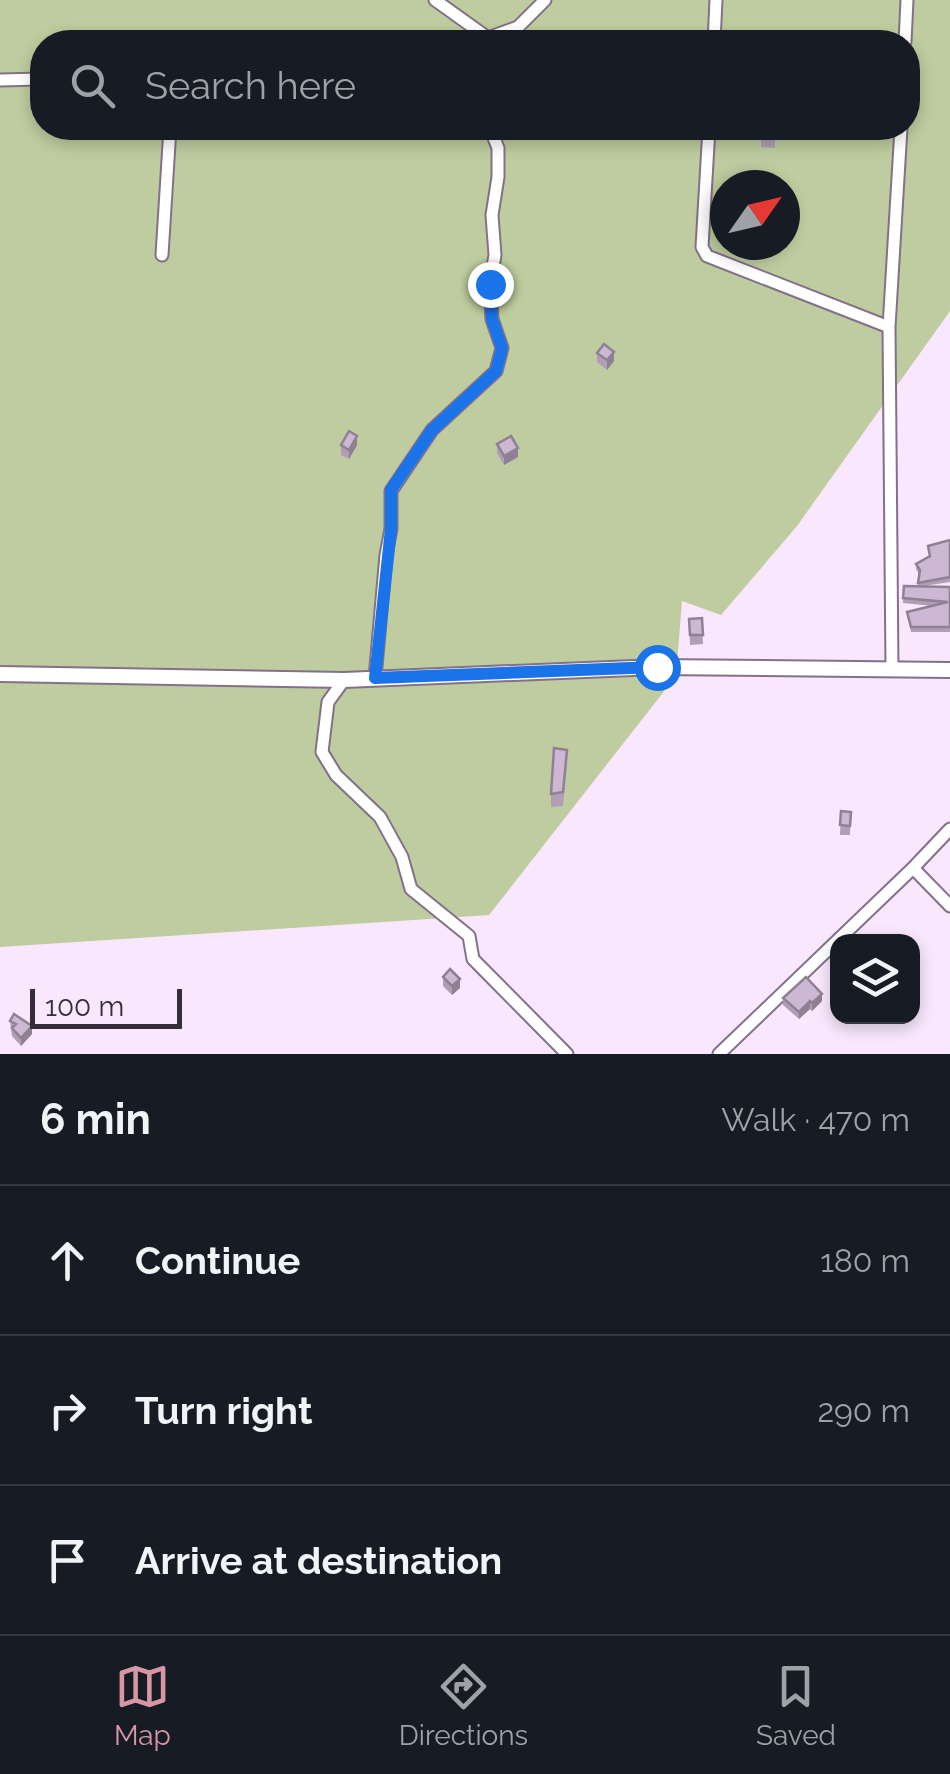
<!DOCTYPE html>
<meta charset="utf-8">
<style>
body{margin:0;font-family:Raleway,sans-serif;background:#242831;color:#f1f3f6}
.controls{position:absolute;right:30px;bottom:30px;display:grid;overflow:hidden;border-radius:20px;box-shadow:0 5px 15px #0003}
.controls button{width:90px;height:90px;display:grid;place-items:center;padding:0;border:0;border-bottom:2px solid #363941;background:#171b24;color:#f1f3f6;font:50px sans-serif}
.compass{position:absolute;left:710px;top:170px;width:90px;height:90px;border-radius:50%;background:#171b24;box-shadow:0 5px 15px #0003;rotate:56deg}
.scale{position:absolute;left:30px;bottom:25px;width:152px;box-sizing:border-box;padding-left:10px;border:5px solid #352d37;border-top:0;font-size:28px;line-height:35px;white-space:nowrap;color:#352d37;-webkit-text-stroke:8px #f8e7fd;paint-order:stroke}
.stop{position:absolute;width:30px;height:30px;margin:-22px;border:8px solid #1a73e8;border-radius:50%;background:#fff}
.stop.end{background:#1a73e8;border-color:#fff;box-shadow:0 2px 10px #0008}
.list{margin:0;padding:0;list-style:none}
h2{display:flex;justify-content:space-between;align-items:center;height:130px;margin:0;padding:0 40px;font-size:42px}
h2 small{font-size:32px;font-weight:400;color:#9ea1a6}
.list li{display:grid;grid-template-columns:65px 1fr auto;gap:30px;align-items:center;box-sizing:border-box;height:150px;padding:0 40px;border-top:2px solid #363941}
.list b{display:block;font-size:38px;white-space:nowrap}
.list em{font-size:32px;font-style:normal;color:#9ea1a6}
.icon{flex:none;width:55px;height:55px;fill:none;stroke:currentColor;stroke-width:2;stroke-linecap:round;stroke-linejoin:round}
.map{position:relative;flex:none;width:950px;height:1054px;overflow:hidden}
.search{position:absolute;background:#171b24;box-shadow:0 5px 15px #0003;left:30px;right:30px;top:30px;height:110px;display:flex;align-items:center;gap:25px;box-sizing:border-box;padding:0 35px;border-radius:40px;color:#9ea1a6;font-size:38px}
.sheet{height:580px;background:#171b24}
nav{display:flex;justify-content:space-around;align-items:center;box-sizing:border-box;height:140px;border-top:2px solid #363941;background:#171b24;font-size:28px;color:#9ea1a6}
nav a{display:grid;justify-items:center;gap:5px}
nav .on{color:#d696a4}
.map>svg:first-child{display:block}
</style>
<div class="map">
<svg width="950" height="1054" viewBox="0 0 950 1054">
<rect width="100%" height="100%" fill="#f8e7fd"/>
<!-- green -->
<path fill="#becc9f" fill-rule="evenodd" d="M0,0H950V311L797,526L721,615L682,601L676,676L489,915L0,947ZM42,42H908V128H42ZM725,185H785V245H725Z"/>
<g fill="none" stroke-linecap="round" stroke-linejoin="round">
<!-- minor casing -->
<g stroke="#837089" stroke-width="15">
<path id="minor" d="M435,0L488,38
M488,42V38L518,27L545,0
M714,42L716,0
M905,42L907,0
M0,80L42,79
M709,128L702,247L707,256L889,327L892,669
M162,255L170,128
M889,327L901,128
M375,678L386,555L391,529V491L432,430L496,371L502,348L492,319L490,284L495,255L492,215L498,177V148L490,128
M344,680L328,702L322,752L336,775L380,817L402,857L411,889L469,936L473,959L567,1054
M913,868L950,906
M719,1054L913,868L950,829"/>
</g>
<!-- tertiary casing -->
<g stroke="#837089" stroke-width="18">
<path id="tertiary" d="M0,674L344,680L657,667L950,670"/>
</g>
<!-- minor -->
<use href="#minor" stroke="#fff" stroke-width="11"/>
<!-- tertiary -->
<use href="#tertiary" stroke="#fff" stroke-width="14"/>
</g>
<!-- wall -->
<path fill="#af9eb5" d="M761,128H775V148L761,147Z
M597,353L614,361L607,370L597,362Z
M497,444L518,457L504,465L497,453Z
M341,445H357L349,459L341,455Z
M950,540V582L924,586L950,587V632H911L907,612L933,606L903,603L904,586H918L919,574L916,569V564L929,557Z
M702,618L703,644L690,645L689,619Z
M567,763L563,806L551,807V794Z
M841,811L851,812L850,835H840Z
M443,977L460,988L452,995L443,986Z
M783,998L822,1001L812,1011L810,1009L799,1019L783,1005Z
M10,1021L32,1034L21,1046L12,1036Z"/>
<!-- shaded-wall -->
<path fill="#8f8193" d="M614,352V361L607,370V360Z
M357,436V445L349,459V450Z
M518,448V457L504,465V456Z
M460,979V988L452,995V986Z
M822,994V1001L812,1011V1003Z
M810,1001V1009L799,1019V1012Z
M32,1026V1034L21,1046V1038Z"/>
<!-- building -->
<path fill="#ccb8d2" stroke="#8f8193" stroke-width="2.5" d="M761,128H775V138H761Z
M604,344L614,352L607,360L597,353Z
M349,431L357,436L349,450L341,445Z
M511,436L518,448L504,456L497,444Z
M950,540V577L918,583L920,570L916,564L930,556L928,546Z
M904,586L950,587V627H911L907,612L948,602L903,598Z
M702,618L703,635H690L689,619Z
M554,748L567,750L563,792L551,794Z
M841,811L851,812L850,826L840,825Z
M450,969L460,979L452,986L443,977Z
M806,977L822,994L812,1003L810,1001L799,1012L783,998Z
M14,1014L32,1026L21,1038L12,1028L16,1024L10,1021Z"/>
<g fill="none" stroke-linecap="round" stroke-linejoin="round">
<!-- route -->
<path stroke="#1a73e8" stroke-width="12" d="M490,284L492,319L502,348L496,371L432,430L391,490V529L375,678L657,667"/>
</g>
</svg>
<div class="controls">
<button><svg class="icon" aria-label="layers" viewBox="0 0 24 24"><path d="M12 4l9 5-9 5-9-5zM3 14l9 5 9-5"/></svg></button>
</div>
<svg class="compass" viewBox="-18 -18 36 36"><path d="M0-13l5 13h-10z" fill="#e53935"/><path d="M0 13l5-13h-10z" fill="#9ea1a6"/></svg>
<div class="scale">100 m</div>
<div class="stop" style="left:657px;top:667px"></div>
<div class="stop end" style="left:490px;top:284px"></div>
<div class="search"><svg class="icon" aria-label="search" viewBox="0 0 24 24"><circle cx="10" cy="10" r="6"/><path d="M15 15l6 6"/></svg>Search here</div>
</div>
<section class="sheet">
<h2>6 min<small>Walk · 470 m</small></h2>
<ul class="list">
<li><svg class="icon" aria-label="ahead" viewBox="0 0 24 24"><path d="M12 20V5M6 11l6-6 6 6"/></svg><div><b>Continue</b></div><em>180 m</em></li>
<li><svg class="icon" aria-label="right" viewBox="0 0 24 24"><path d="M7 20v-9h11M14 6l5 5-5 5"/></svg><div><b>Turn right</b></div><em>290 m</em></li>
<li><svg class="icon" aria-label="arrive" viewBox="0 0 24 24"><path d="M6 21V4h12l-3 4 3 4H6"/></svg><div><b>Arrive at destination</b></div></li>
</ul>
</section>
<nav>
<a class="on"><svg class="icon" aria-label="map" viewBox="0 0 24 24"><path d="M3 6l6-2 6 2 6-2v14l-6 2-6-2-6 2zM9 4v14M15 6v14"/></svg>Map</a>
<a><svg class="icon" aria-label="directions" viewBox="0 0 24 24"><path d="M12 3l9 9-9 9-9-9zM9 14v-3h6M13 9l2 2-2 2"/></svg>Directions</a>
<a><svg class="icon" aria-label="saved" viewBox="0 0 24 24"><path d="M7 4h10v16l-5-4-5 4z"/></svg>Saved</a>
</nav>
